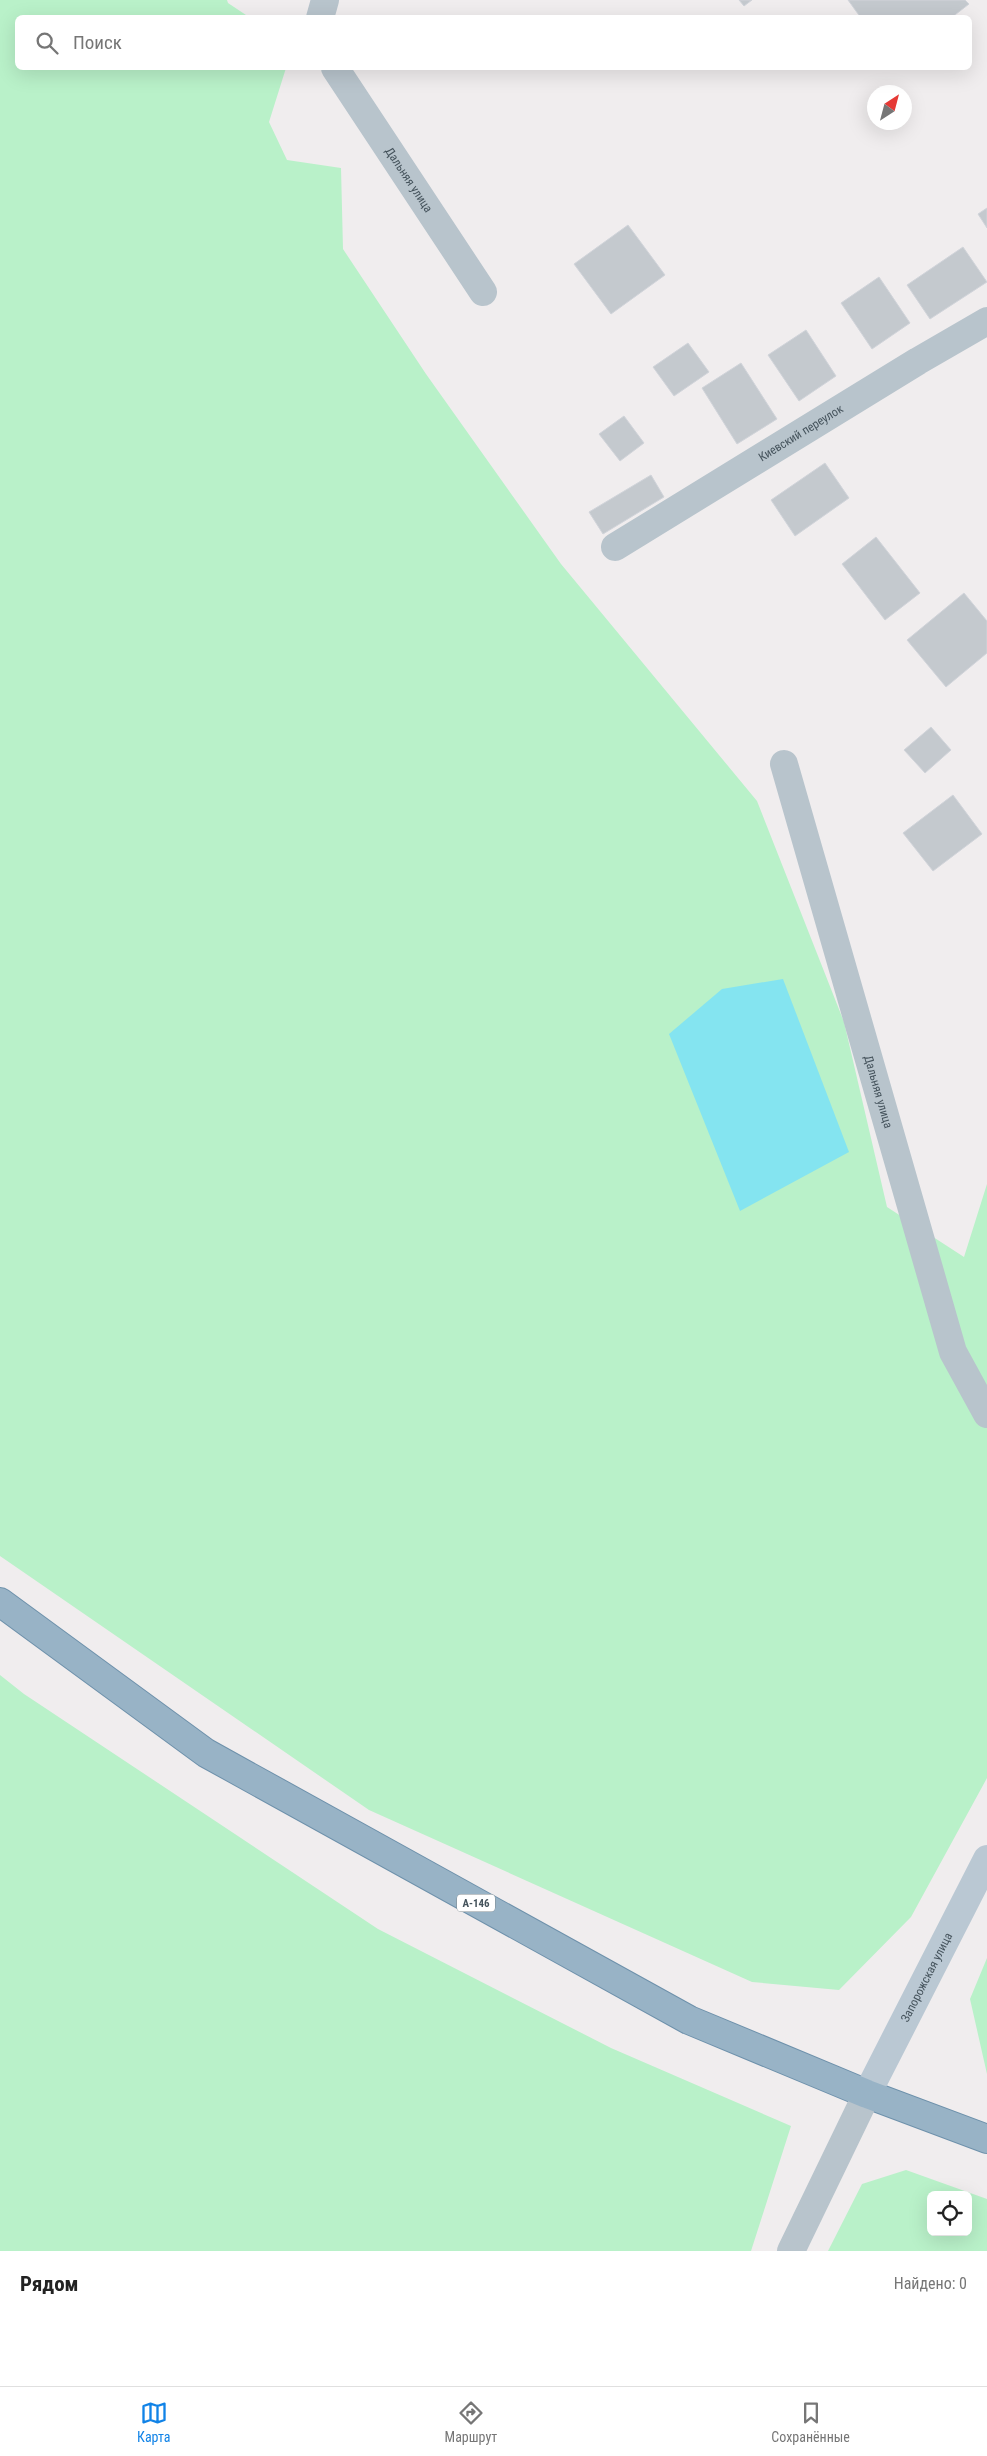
<!DOCTYPE html>
<html lang="ru">
<meta charset="utf-8">
<style>
body{margin:0;font-family:"Roboto Condensed",sans-serif;background:#f2f2f2;color:#222}
.controls{position:absolute;right:15px;bottom:15px;display:grid;overflow:hidden;border-radius:8px;box-shadow:0 5px 20px #0002}
.controls button{width:45px;height:45px;display:grid;place-items:center;padding:0;border:0;border-bottom:1px solid #e0e0e0;background:#fff;color:#222;font:25px sans-serif}
.compass{position:absolute;left:867px;top:85px;width:45px;height:45px;border-radius:50%;background:#fff;box-shadow:0 5px 20px #0002;rotate:36deg}
.list{margin:0;padding:0;list-style:none}
h2{display:flex;justify-content:space-between;align-items:center;height:65px;margin:0;padding:0 20px;font-size:21px}
h2 small{font-size:16px;font-weight:400;color:#767676}
.icon{flex:none;width:28px;height:28px;fill:none;stroke:currentColor;stroke-width:2;stroke-linecap:round;stroke-linejoin:round}
.map{position:relative;flex:none;width:987px;height:2251px;overflow:hidden}
.search{position:absolute;background:#fff;box-shadow:0 5px 20px #0002;left:15px;right:15px;top:15px;height:55px;display:flex;align-items:center;gap:12px;box-sizing:border-box;padding:0 18px;border-radius:8px;color:#767676;font-size:19px}
.sheet{height:135px;background:#fff}
nav{display:flex;justify-content:space-around;align-items:center;box-sizing:border-box;height:70px;border-top:1px solid #e0e0e0;background:#fff;font-size:14px;color:#767676}
nav a{display:grid;justify-items:center;gap:2px}
nav .on{color:#1183e7}
.map>svg:first-child{display:block}
</style>
<div class="map">
<svg width="987" height="2251" viewBox="0 0 987 2251">
<rect width="100%" height="100%" fill="#f0edee"/>
<!-- green -->
<path fill="#b9f1c9" fill-rule="evenodd" d="M0,0H227L228,3L249,17L18,18V68H286L269,122L287,160L341,168L343,249L426,374L561,564L757,801L844,1022L887,1207L964,1257L987,1184V1778L911,1917L839,1990L752,1982L369,1810L0,1556Z
M0,1675L24,1694L378,1929L611,2048L791,2126L751,2251H0Z
M987,1958V2074L970,1999Z
M906,2170L987,2199V2251H828L862,2184ZM931,2195H968V2232H931Z"/>
<!-- water -->
<path fill="#84e4f0" d="M783,979L849,1152L740,1211L669,1034L722,989Z"/>
<!-- building -->
<path fill="#c4c9ce" stroke="#d1d4da" d="M739,0H752L744,6Z
M848,0H965L969,4L951,18H861Z
M987,208V228L978,214Z
M628,225L665,275L611,314L574,264Z
M963,247L987,282L930,319L907,285Z
M879,277L910,323L872,349L841,303Z
M806,330L836,376L799,401L768,355Z
M688,343L709,372L674,396L653,367Z
M741,363L777,419L737,444L702,388Z
M624,416L644,443L620,461L599,434Z
M825,463L849,498L795,536L771,500Z
M651,475L664,497L603,534L589,512Z
M876,537L920,593L885,620L842,564Z
M964,593L987,621V653L946,687L907,640Z
M931,727L951,750L925,773L904,750Z
M953,795L982,834L933,871L903,833Z"/>
<g fill="none" stroke-linecap="round" stroke-linejoin="round">
<!-- trunk casing -->
<g stroke="#6e91ab" stroke-width="30">
<path id="trunk" d="M0,1602L206,1753L689,2020L867,2094L987,2139"/>
</g>
<!-- minor -->
<g stroke="#b8c4cc" stroke-width="28">
<path d="M320,18L325,0"/>
<path id="s1" d="M335,68L483,292"/>
<path id="s2" d="M615,547L918,361L987,321"/>
<path id="s3" d="M784,764L953,1352L987,1414"/>
<path d="M791,2251L867,2094"/>
</g>
<!-- secondary -->
<path stroke="#bac8d3" stroke-width="28" id="s4" d="M867,2094L987,1859"/>
<!-- trunk -->
<use href="#trunk" stroke="#98b3c6" stroke-width="28"/>
</g>
<g text-anchor="middle" stroke-width="4" stroke-linejoin="round" paint-order="stroke">
<!-- shield labels -->
<rect fill="#fff" stroke="#7d878d" stroke-width="1" x="457" y="1894.5" width="38" height="17" rx="4"/>
<g font-size="11" font-weight="bold" fill="#45535c">
<text x="476" y="1907">А-146</text>
</g>
<!-- street labels -->
<g font-size="12" fill="#45535c" stroke="#fff">
<text dy="4" stroke="none"><textPath href="#s1" startOffset="134">Дальняя улица</textPath></text>
<text dy="4" stroke="none"><textPath href="#s2" startOffset="218">Киевский переулок</textPath></text>
<text dy="4" stroke="none"><textPath href="#s3" startOffset="341">Дальняя улица</textPath></text>
<text dy="4" stroke="none"><textPath href="#s4" startOffset="131">Запорожская улица</textPath></text>
</g>
</g>
</svg>
<div class="controls">
<button><svg class="icon" aria-label="locate" viewBox="0 0 24 24"><circle cx="12" cy="12" r="6"/><path d="M12 2v4M12 18v4M2 12h4M18 12h4"/></svg></button>
</div>
<svg class="compass" viewBox="-18 -18 36 36"><path d="M0-13l5 13h-10z" fill="#e53935"/><path d="M0 13l5-13h-10z" fill="#767676"/></svg>
<div class="search"><svg class="icon" aria-label="search" viewBox="0 0 24 24"><circle cx="10" cy="10" r="6"/><path d="M15 15l6 6"/></svg>Поиск</div>
</div>
<section class="sheet">
<h2>Рядом<small>Найдено: 0</small></h2>
<ul class="list">
</ul>
</section>
<nav>
<a class="on"><svg class="icon" aria-label="map" viewBox="0 0 24 24"><path d="M3 6l6-2 6 2 6-2v14l-6 2-6-2-6 2zM9 4v14M15 6v14"/></svg>Карта</a>
<a><svg class="icon" aria-label="directions" viewBox="0 0 24 24"><path d="M12 3l9 9-9 9-9-9zM9 14v-3h6M13 9l2 2-2 2"/></svg>Маршрут</a>
<a><svg class="icon" aria-label="saved" viewBox="0 0 24 24"><path d="M7 4h10v16l-5-4-5 4z"/></svg>Сохранённые</a>
</nav>
